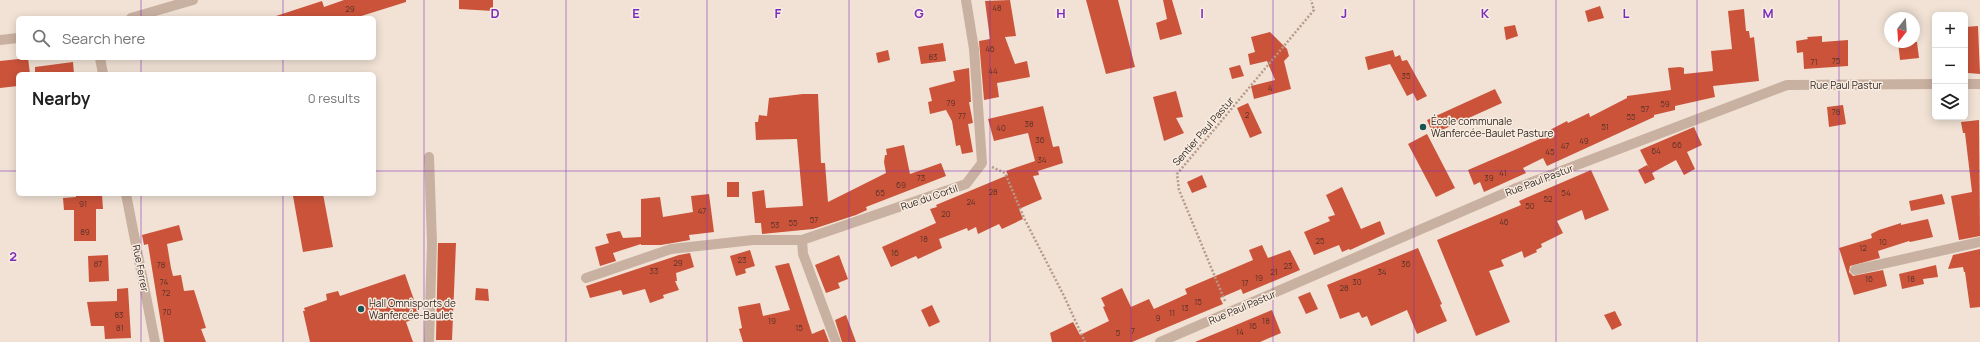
<!DOCTYPE html>
<meta charset="utf-8">
<style>
body{margin:0;font-family:Manrope,sans-serif;background:#f6f6f6;color:#222}
.controls{position:absolute;right:12px;top:12px;display:grid;overflow:hidden;border-radius:6px;box-shadow:0 2px 10px #0003}
.controls button{width:36px;height:36px;display:grid;place-items:center;padding:0;border:0;border-bottom:1px solid #e0e0e0;background:#fff;color:#222;font:20px sans-serif}
.compass{position:absolute;left:1884px;top:12px;width:36px;height:36px;border-radius:50%;background:#fff;box-shadow:0 2px 10px #0003;rotate:197deg}
.list{margin:0;padding:0;list-style:none}
h2{display:flex;justify-content:space-between;align-items:center;height:52px;margin:0;padding:0 16px;font-size:17px}
h2 small{font-size:13px;font-weight:400;color:#767676}
.icon{flex:none;width:22px;height:22px;fill:none;stroke:currentColor;stroke-width:2;stroke-linecap:round;stroke-linejoin:round}
.map{position:relative;flex:none;width:1980px;height:342px;overflow:hidden}
.search{position:absolute;background:#fff;box-shadow:0 2px 10px #0003;left:16px;top:16px;width:360px;height:44px;display:flex;align-items:center;gap:10px;box-sizing:border-box;padding:0 14px;border-radius:6px;color:#767676;font-size:15px}
.panel{position:absolute;background:#fff;box-shadow:0 2px 10px #0003;left:16px;top:72px;width:360px;height:124px;border-radius:6px}
.map>svg:first-child{display:block}
</style>
<div class="map">
<svg width="1980" height="342" viewBox="0 0 1980 342">
<rect width="100%" height="100%" fill="#f1e2d5"/>
<!-- building -->
<path fill="#cb533a" d="M344,0H406V2L355,18H276V16L322,1L324,7Z
M459,0H493V11L459,9Z
M1010,0L1016,36L1005,37L1015,64L1027,61L1030,77L997,83L999,97L984,100L979,41L990,39L985,1Z
M1086,0H1118L1135,67L1106,74Z
M1163,0H1172L1182,34L1160,40L1156,23L1167,19Z
M1600,6L1604,18L1588,22L1585,11Z
M1744,9L1746,31H1749L1750,38L1754,37L1759,81L1713,86L1715,97L1675,106V110L1654,115V117L1547,166L1543,158L1523,168L1526,173L1484,192L1480,182L1474,185L1468,170L1549,135L1548,131L1567,121L1568,123L1589,113L1590,117L1627,98V96L1671,90L1668,68L1680,67L1684,68V74L1713,71L1711,51L1732,49L1728,11Z
M1515,25L1518,36L1506,40L1504,27Z
M1978,26L1980,74L1968,73V71H1965V27Z
M1270,32L1287,49L1289,56L1284,61L1291,89L1254,99L1251,86L1275,80L1267,61L1250,65L1248,54L1255,52L1251,37Z
M1822,36V42L1848,40V66L1804,69L1803,52L1797,53L1796,41L1808,39L1807,37Z
M1898,42H1917L1919,58L1900,60Z
M943,43L946,61L921,64L918,47Z
M888,50L890,60L878,63L876,53Z
M1393,50L1395,57L1400,55L1402,61L1407,60L1427,96L1417,101L1413,93L1407,96L1390,64L1368,70L1365,57Z
M28,58L30,74H18V86L0,88V61Z
M73,62L74,74H35V67Z
M1240,65L1244,76L1232,79L1229,68Z
M969,68L971,102H969L973,123L968,124L973,152L962,154L960,145L956,146L952,121L946,110L930,114L928,102L932,101L929,88L955,81L953,71Z
M1495,89L1502,103L1433,134L1427,120Z
M1176,91L1183,117L1176,118L1184,133L1164,141L1153,97Z
M803,94H818L821,163H825L828,202L886,173L884,162L885,155H887L886,149L904,145L910,174L941,163L946,176L866,207L867,210L856,215L813,229L762,234L761,223H755L752,192L764,190L766,208L803,206L797,139L756,140L755,122H758L759,115L767,116L769,98Z
M1248,103L1262,133L1250,138L1237,108Z
M1843,105L1846,124L1829,127L1827,107Z
M1043,106L1053,147L1059,146L1063,163L1038,171L1039,175L1033,176L1042,199L1019,209L1023,219L1002,229L999,224L978,234L976,227L968,231L967,228L939,239L942,248L918,259L916,256L891,267L882,247L936,223L930,209L937,207L936,205L1008,175L1006,171L1035,161L1028,133L994,141L988,119Z
M1979,120L1980,236L1959,240L1951,196L1972,192L1965,133H1963L1961,122Z
M1694,127L1702,145L1687,152L1695,169L1684,175L1676,160L1652,173L1655,179L1645,184L1638,170L1647,165L1649,168L1640,150Z
M1427,134L1455,188L1436,197L1408,144Z
M1591,170L1609,210L1585,220L1582,210L1557,221L1563,233L1541,244L1542,247L1536,250L1537,252L1524,258L1522,251L1501,260L1504,266L1489,271L1510,322L1476,336L1437,240L1521,205L1519,201Z
M1202,175L1207,187L1192,193L1187,182Z
M727,182H739V197H727Z
M1342,187L1361,229L1380,221L1385,234L1350,250L1349,249L1342,252L1339,245L1314,255L1304,232L1330,221L1328,217L1335,215L1326,195Z
M76,194H102L103,209H96V241H74V210H64L63,198L76,197Z
M306,194H323L333,247L303,252L293,196Z
M709,194L714,232L689,235L690,240L661,245H641V244L613,253L616,261L600,266L595,247L609,243L606,234L620,231L623,238L641,237V199L660,197L663,217L693,212L691,196Z
M1942,194L1945,204L1911,211L1909,201Z
M1928,219L1933,237L1910,242L1909,241L1878,251L1880,258L1850,266L1849,272L1853,276L1883,270L1887,286L1854,295L1839,248L1872,238L1871,234L1879,230L1901,223V225Z
M179,225L183,240L167,244L171,268L173,276L181,275L184,291L194,290L206,328L201,329L206,342H164L148,244L144,245L142,235Z
M438,243H456L452,340H436Z
M1262,245L1268,258L1290,250L1300,270L1243,294L1241,289L1220,298L1223,304L1132,342H1052L1050,333L1073,322L1080,335L1109,321L1103,307L1105,306L1101,298L1122,288L1131,307L1149,299L1154,309L1187,294L1185,289L1253,260L1249,250Z
M1418,248L1442,304L1440,305L1447,321L1417,334L1407,310L1371,326L1367,316L1362,318L1359,312L1340,319L1327,285Z
M1980,249V307L1970,308L1965,272H1964L1963,267L1948,269L1953,255Z
M750,250L755,266L745,269L746,273L736,276L730,256Z
M690,253L694,267L676,273L677,281H675L679,290L663,295L664,298L650,303L645,289L623,295L621,290L590,298L586,286L679,255Z
M108,255L109,281L89,282L88,256Z
M839,255L848,279L838,283L840,288L826,293L815,265Z
M789,263L812,334L824,329L829,342H743L739,329L742,328L738,307L760,303L763,316L790,310L775,266Z
M1936,265L1938,277L1923,279L1924,284L1902,289L1899,274Z
M405,274L420,317L406,322L413,342H310L303,311H305L304,308L327,300L326,294L338,291L340,296Z
M128,288L131,338L105,339L104,326H91L87,302L117,301V289Z
M476,288L488,289L489,301L475,300Z
M1310,292L1318,309L1306,314L1298,297Z
M932,305L940,322L929,327L921,310Z
M1272,310L1281,333L1260,342H1195Z
M1615,311L1622,325L1612,330L1604,315Z
M846,315L856,342H842L835,320Z"/>
<g fill="none" stroke-linecap="round" stroke-linejoin="round">
<!-- path -->
<path stroke="#b59a8c" stroke-width="2.5" stroke-dasharray="2 2" stroke-linecap="butt" d="M992,167L1005,173L1025,220L1064,296L1085,342
M1225,301L1179,190L1177,174L1314,10L1311,0"/>
<!-- minor -->
<path stroke="#c9b1a1" stroke-width="10" d="M131,18L193,0
M0,40L18,38
M100,58L103,74
M1965,84H1980
M429,157L432,243L429,342
M126,194L155,342
M1855,270L1980,242
M586,278L671,249L753,240H802
M836,342L803,254L802,240L966,184L982,163L974,49L966,0
M1160,342L1514,189L1787,85L1935,84"/>
</g>
<!-- grid -->
<path fill="none" stroke="#7b2cbf" stroke-width="1" stroke-opacity="0.55" d="M141,0V18M283,0V18M424,0V342M566,0V342M707,0V342M849,0V342M990,0V342M1131,0V342M1273,0V342M1414,0V342M1556,0V342M1697,0V342M1839,0V342M141,58V74M283,58V74M0,171H18M374,171H1980M141,194V342M283,194V342"/>
<!-- markers -->
<g fill="#195655" stroke="#f9ede1" stroke-width="1.5">
<circle cx="1423" cy="127" r="4"/>
<circle cx="361" cy="309" r="4"/>
</g>
<g text-anchor="middle" stroke-width="3" stroke-linejoin="round" paint-order="stroke">
<!-- number labels -->
<g font-size="8" fill="#59332a">
<text x="997" y="11">48</text>
<text x="350" y="12">29</text>
<text x="990" y="52">46</text>
<text x="933" y="60">83</text>
<text x="1836" y="64">75</text>
<text x="1814" y="65">71</text>
<text x="993" y="74">44</text>
<text x="1406" y="79">35</text>
<text x="1270" y="91">4</text>
<text x="951" y="106">79</text>
<text x="1665" y="107">59</text>
<text x="1645" y="112">57</text>
<text x="1836" y="115">78</text>
<text x="1247" y="118">2</text>
<text x="962" y="119">77</text>
<text x="1631" y="120">55</text>
<text x="1029" y="127">38</text>
<text x="1605" y="130">51</text>
<text x="1001" y="131">40</text>
<text x="1040" y="143">36</text>
<text x="1584" y="144">49</text>
<text x="1677" y="148">66</text>
<text x="1565" y="149">47</text>
<text x="1656" y="154">64</text>
<text x="1550" y="155">45</text>
<text x="1042" y="163">34</text>
<text x="1503" y="176">41</text>
<text x="921" y="181">73</text>
<text x="1489" y="181">39</text>
<text x="901" y="188">69</text>
<text x="993" y="195">28</text>
<text x="880" y="196">65</text>
<text x="1566" y="196">54</text>
<text x="1548" y="202">52</text>
<text x="971" y="205">24</text>
<text x="83" y="207">91</text>
<text x="1530" y="209">50</text>
<text x="702" y="214">47</text>
<text x="946" y="217">20</text>
<text x="814" y="223">57</text>
<text x="1504" y="225">46</text>
<text x="793" y="226">55</text>
<text x="775" y="228">53</text>
<text x="85" y="235">89</text>
<text x="924" y="242">18</text>
<text x="1320" y="244">25</text>
<text x="1883" y="245">10</text>
<text x="1863" y="251">12</text>
<text x="895" y="256">16</text>
<text x="742" y="263">23</text>
<text x="678" y="266">29</text>
<text x="98" y="267">87</text>
<text x="1406" y="267">36</text>
<text x="161" y="268">78</text>
<text x="1288" y="269">23</text>
<text x="654" y="274">33</text>
<text x="1274" y="275">21</text>
<text x="1382" y="275">34</text>
<text x="1259" y="281">19</text>
<text x="1869" y="282">16</text>
<text x="1911" y="282">18</text>
<text x="164" y="285">74</text>
<text x="1357" y="285">30</text>
<text x="1245" y="286">17</text>
<text x="1344" y="291">28</text>
<text x="166" y="296">72</text>
<text x="1198" y="305">15</text>
<text x="1185" y="311">13</text>
<text x="167" y="315">70</text>
<text x="1172" y="316">11</text>
<text x="119" y="318">83</text>
<text x="1158" y="321">9</text>
<text x="772" y="324">19</text>
<text x="1266" y="324">18</text>
<text x="1253" y="329">16</text>
<text x="120" y="331">81</text>
<text x="799" y="331">15</text>
<text x="1133" y="334">7</text>
<text x="1240" y="335">14</text>
<text x="1118" y="336">5</text>
</g>
<!-- street labels -->
<g font-size="10" fill="#332824" stroke="#f9ede1">
<text x="1846" y="89">Rue Paul Pastur</text>
<text transform="translate(1203 131) rotate(-49)" y="4">Sentier Paul Pastur</text>
<text transform="translate(1539 180) rotate(-21)" y="4">Rue Paul Pastur</text>
<text transform="translate(929 197) rotate(-19)" y="4">Rue du Cortil</text>
<text transform="translate(141 268) rotate(79)" y="4">Rue Ferrer</text>
<text transform="translate(1242 307) rotate(-23)" y="4">Rue Paul Pastur</text>
</g>
<!-- poi labels -->
<g font-size="10" fill="#332824" stroke="#f9ede1" text-anchor="start">
<text x="1431" y="125">École communale<tspan x="1431" dy="12">Wanfercée-Baulet Pasture</tspan></text>
<text x="369" y="307">Hall Omnisports de<tspan x="369" dy="12">Wanfercée-Baulet</tspan></text>
</g>
</g>
<g font-size="13" text-anchor="middle" font-weight="bold" fill="#7b2cbf" stroke="#f9ede1" stroke-width="3" stroke-linejoin="round" paint-order="stroke">
<text x="495" y="18">D</text>
<text x="636" y="18">E</text>
<text x="778" y="18">F</text>
<text x="919" y="18">G</text>
<text x="1061" y="18">H</text>
<text x="1202" y="18">I</text>
<text x="1344" y="18">J</text>
<text x="1485" y="18">K</text>
<text x="1626" y="18">L</text>
<text x="1768" y="18">M</text>
<text x="13" y="261">2</text>
</g>
</svg>
<div class="controls">
<button>+</button>
<button>−</button>
<button><svg class="icon" aria-label="layers" viewBox="0 0 24 24"><path d="M12 4l9 5-9 5-9-5zM3 14l9 5 9-5"/></svg></button>
</div>
<svg class="compass" viewBox="-18 -18 36 36"><path d="M0-13l5 13h-10z" fill="#e53935"/><path d="M0 13l5-13h-10z" fill="#767676"/></svg>
<div class="search"><svg class="icon" aria-label="search" viewBox="0 0 24 24"><circle cx="10" cy="10" r="6"/><path d="M15 15l6 6"/></svg>Search here</div>
<section class="panel">
<h2>Nearby<small>0 results</small></h2>
<ul class="list">
</ul>
</section>
</div>
